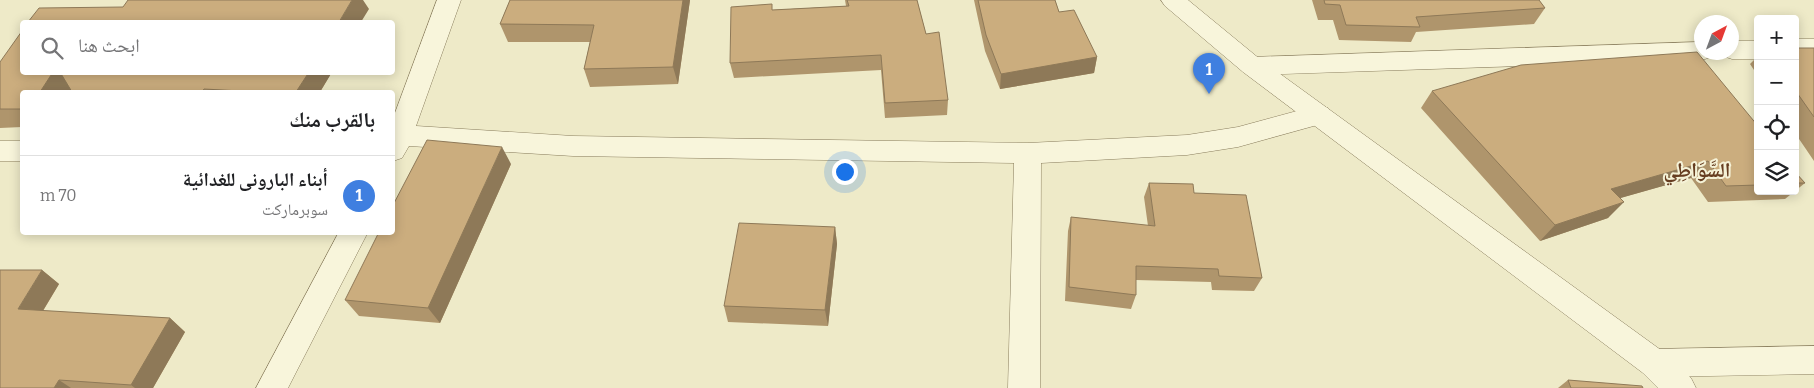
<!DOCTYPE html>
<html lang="ar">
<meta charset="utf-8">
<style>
body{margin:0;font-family:Bitter,"Noto Naskh Arabic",serif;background:#f6f6f6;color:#202124;direction:rtl}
.controls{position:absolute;right:15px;top:15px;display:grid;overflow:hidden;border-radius:5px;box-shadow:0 2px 12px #0003}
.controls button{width:45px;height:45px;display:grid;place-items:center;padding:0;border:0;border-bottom:1px solid #e0e0e0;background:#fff;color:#202124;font:25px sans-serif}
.compass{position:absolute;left:1694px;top:15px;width:45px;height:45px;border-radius:50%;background:#fff;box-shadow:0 2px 12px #0003;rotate:41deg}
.you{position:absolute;left:844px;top:171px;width:18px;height:18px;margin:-12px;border:4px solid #fff;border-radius:50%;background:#1a73e8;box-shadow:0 0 0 8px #1a73e833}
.badge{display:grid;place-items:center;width:32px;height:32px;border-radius:50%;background:#ea580c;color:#fff;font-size:16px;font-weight:700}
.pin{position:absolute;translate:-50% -41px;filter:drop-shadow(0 1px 2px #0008)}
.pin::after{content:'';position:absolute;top:26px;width:18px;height:15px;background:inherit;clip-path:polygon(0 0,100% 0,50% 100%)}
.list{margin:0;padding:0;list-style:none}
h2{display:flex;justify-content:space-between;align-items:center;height:65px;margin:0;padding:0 20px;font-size:21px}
h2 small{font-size:16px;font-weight:400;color:#757577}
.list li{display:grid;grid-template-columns:32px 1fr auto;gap:15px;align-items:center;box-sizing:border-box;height:80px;padding:0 20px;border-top:1px solid #e0e0e0}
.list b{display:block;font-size:19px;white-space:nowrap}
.list p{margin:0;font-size:16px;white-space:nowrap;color:#757577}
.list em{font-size:16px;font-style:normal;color:#757577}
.icon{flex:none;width:28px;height:28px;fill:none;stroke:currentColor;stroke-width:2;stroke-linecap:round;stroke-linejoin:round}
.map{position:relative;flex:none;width:1814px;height:388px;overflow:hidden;direction:ltr}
.search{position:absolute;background:#fff;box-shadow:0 2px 12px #0003;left:20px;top:20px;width:375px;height:55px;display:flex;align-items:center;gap:12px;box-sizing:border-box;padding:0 18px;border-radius:5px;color:#757577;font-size:19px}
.panel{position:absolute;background:#fff;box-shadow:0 2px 12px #0003;left:20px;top:90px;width:375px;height:145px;border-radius:5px;direction:rtl}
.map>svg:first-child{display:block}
</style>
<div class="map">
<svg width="1814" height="388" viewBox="0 0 1814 388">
<rect width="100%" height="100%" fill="#eeeac8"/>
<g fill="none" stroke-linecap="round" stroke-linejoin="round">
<!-- minor casing -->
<g stroke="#897d5d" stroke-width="1">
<path id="minor" d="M437,0H461L416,126L573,136L1028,143L1187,135L1238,127L1319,105L1328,108L1332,115L1328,122L1238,147L1187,155L1041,163L1040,388H1008L1014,163L573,156L409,146L402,158L393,161L392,121Z
M1795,39H1814V57H1795Z
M1732,41H1758V59H1732L1723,56L1721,52H1732Z
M1702,42V52H1713L1711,57L1702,60L1252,75L1243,72L1240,66L1243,60L1252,57Z
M0,141H22V161H0Z
M339,232H368L288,388H256Z
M1814,346V374L1654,377L1643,373L1638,363L1643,353L1654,349Z"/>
</g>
<!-- tertiary casing -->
<g stroke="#897d5d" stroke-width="1">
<path id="tertiary" d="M1161,0H1188L1261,60L1665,353L1691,378L1696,388H1658L1643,373L1243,72L1165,6Z"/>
</g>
<!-- minor -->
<use href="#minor" fill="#f8f5db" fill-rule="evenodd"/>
<!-- tertiary -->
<use href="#tertiary" fill="#f8f5db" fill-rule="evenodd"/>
</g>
<!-- wall -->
<path fill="#af956c" d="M510,0H690L678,84L590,87L584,69L590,42H508L500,24Z
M845,0H917L926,34L948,100L947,115L885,118L881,70L734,78L730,63L772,10L846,6Z
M974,0H1055L1059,12L1097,57L1094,73L1000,89L985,51Z
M1312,0H1539L1545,8L1534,24L1416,32L1411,42L1339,40L1333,20H1318Z
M1795,48H1814V161L1795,133Z
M1758,56V76L1750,64Z
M0,62L22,72H332L320,92H72L71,91L22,92V127L0,128Z
M1432,91L1758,126V191H1795L1785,199L1708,202L1691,178L1620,198L1608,218L1540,241L1421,108Z
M511,164L440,323L359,316L345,300Z
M1795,172L1805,183L1795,191Z
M1149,183L1194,193L1262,278L1254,291L1212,290L1211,282L1136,280V295L1131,309L1065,301L1068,231L1071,217L1148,226L1144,197Z
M835,227L837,244L828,326L728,322L724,306Z
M42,270L59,284L43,311L170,318L185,332L153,388H0Z
M1568,380L1643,388H1558Z"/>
<!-- shaded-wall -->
<path fill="#8e7958" d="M352,0H363L369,9L361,22H339Z
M683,0H690L678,84L673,67Z
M1097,57L1094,73L1000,89L1001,74Z
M53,72H61L74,86L70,92H40Z
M309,72H332L320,92H296Z
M502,147L511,164L440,323L428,308Z
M1708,161L1691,178L1596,205L1611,189Z
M1624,202L1608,218L1540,241L1555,225Z
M835,227L837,244L828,326L825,310Z
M42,270L59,284L36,322L18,309Z
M170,318L185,332L153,388H135L131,385Z
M59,380L71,388H54Z"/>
<!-- building -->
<path fill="#cbad7e" stroke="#8e7958" d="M128,0H352L339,22H28L39,8L123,7Z
M510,0H683L673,67L584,69L594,25L500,24Z
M847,0H917L926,34L939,32L948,100L885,103L881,55L730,63L731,7L772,4V10L849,6Z
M978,0H1055L1059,12L1074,10L1097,57L1001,74L986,35Z
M1324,0H1539L1545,8L1416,17L1420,27L1346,25L1340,5L1325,4Z
M22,31V72H53L40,92H22V109H0V62Z
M1795,48H1814V117L1795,90Z
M1697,52L1758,126V185L1726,186L1708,161L1611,189L1624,202L1555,225L1432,91L1521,65Z
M60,72H309L296,92H259L204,89L202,92H72Z
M427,140L502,147L428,308L345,300L379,232H392V207Z
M1795,172L1805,183H1795Z
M1149,183L1193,184L1194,193L1246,195L1262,278L1219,276L1218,269L1136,266V295L1069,287L1071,217L1155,226Z
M739,223L835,227L825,310L724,306Z
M0,270H42L18,309L170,318L131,385L59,380L54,388H0Z
M1568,380L1642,386L1643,388H1571Z"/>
<g text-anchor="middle" stroke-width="4" stroke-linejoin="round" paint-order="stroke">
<!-- district labels -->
<g font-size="20" font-weight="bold" fill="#663d20" stroke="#f5f2d7">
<text x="1697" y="177">السَّوَاطِي</text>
</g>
</g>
</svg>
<div class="controls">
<button>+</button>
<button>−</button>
<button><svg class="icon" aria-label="locate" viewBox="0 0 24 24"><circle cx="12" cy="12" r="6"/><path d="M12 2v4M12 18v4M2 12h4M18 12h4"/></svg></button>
<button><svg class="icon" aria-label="layers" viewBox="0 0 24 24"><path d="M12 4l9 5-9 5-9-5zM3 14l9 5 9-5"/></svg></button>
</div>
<svg class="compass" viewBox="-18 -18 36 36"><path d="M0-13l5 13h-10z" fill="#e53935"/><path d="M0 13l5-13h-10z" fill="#757577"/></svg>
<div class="you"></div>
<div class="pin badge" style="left:1209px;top:94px;background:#3f7fe0">1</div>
<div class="search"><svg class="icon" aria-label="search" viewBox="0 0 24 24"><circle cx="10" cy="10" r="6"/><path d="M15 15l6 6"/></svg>ابحث هنا</div>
<section class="panel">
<h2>بالقرب منك<small></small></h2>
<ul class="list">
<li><span class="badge" style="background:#3f7fe0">1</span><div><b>أبناء البارونى للغدائية</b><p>سوبرماركت</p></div><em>70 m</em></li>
</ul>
</section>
</div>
